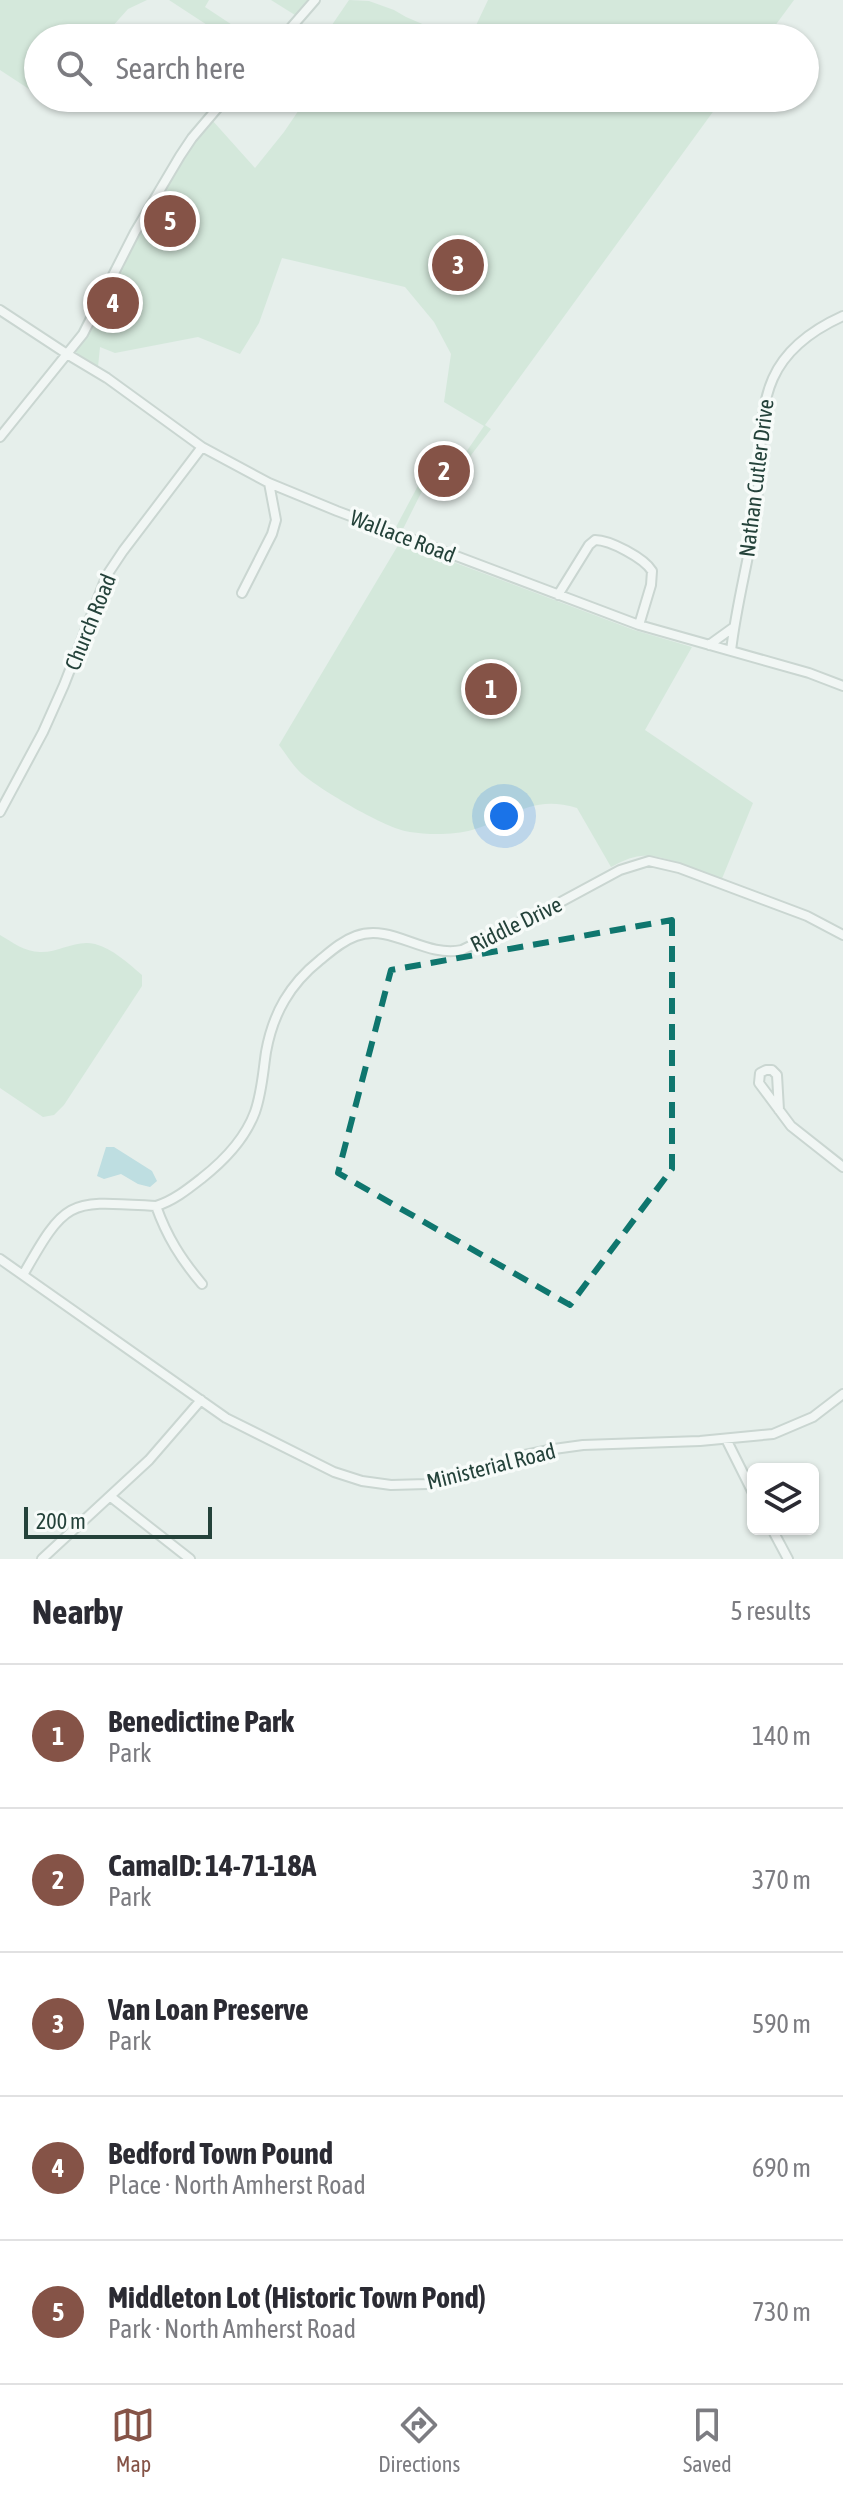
<!DOCTYPE html>
<meta charset="utf-8">
<style>
body{margin:0;font-family:"Asap Condensed",sans-serif;background:#f2f2f3;color:#2b2b33}
.controls{position:absolute;right:24px;bottom:24px;display:grid;overflow:hidden;border-radius:12px;box-shadow:0 2px 6px #0004}
.controls button{width:72px;height:72px;display:grid;place-items:center;padding:0;border:0;border-bottom:2px solid #e1e1e2;background:#fff;color:#2b2b33;font:40px sans-serif}
.scale{position:absolute;left:24px;bottom:20px;width:188px;box-sizing:border-box;padding-left:8px;border:4px solid #24423a;border-top:0;font-size:22px;line-height:28px;white-space:nowrap;color:#24423a;-webkit-text-stroke:6px #f7fbf9;paint-order:stroke}
.you{position:absolute;left:504px;top:816px;width:28px;height:28px;margin:-20px;border:6px solid #fff;border-radius:50%;background:#1a73e8;box-shadow:0 0 0 12px #1a73e833}
.badge{display:grid;place-items:center;width:52px;height:52px;border-radius:50%;background:#855347;color:#fff;font-size:26px;font-weight:700}
.pin{position:absolute;translate:-50% -50%;border:4px solid #fff;box-shadow:0 2px 8px #0006}
.list{margin:0;padding:0;list-style:none}
h2{display:flex;justify-content:space-between;align-items:center;height:104px;margin:0;padding:0 32px;font-size:34px}
h2 small{font-size:26px;font-weight:400;color:#7c7c81}
.list li{display:grid;grid-template-columns:52px 1fr auto;gap:24px;align-items:center;box-sizing:border-box;height:144px;padding:0 32px;border-top:2px solid #e1e1e2}
.list b{display:block;font-size:30px;white-space:nowrap}
.list p{margin:0;font-size:26px;white-space:nowrap;color:#7c7c81}
.list em{font-size:26px;font-style:normal;color:#7c7c81}
.icon{flex:none;width:44px;height:44px;fill:none;stroke:currentColor;stroke-width:2;stroke-linecap:round;stroke-linejoin:round}
.map{position:relative;flex:none;width:843px;height:1559px;overflow:hidden}
.search{position:absolute;background:#fff;box-shadow:0 2px 6px #0004;left:24px;right:24px;top:24px;height:88px;display:flex;align-items:center;gap:20px;box-sizing:border-box;padding:0 28px;border-radius:44px;color:#7c7c81;font-size:30px}
.sheet{height:824px;background:#fff}
nav{display:flex;justify-content:space-around;align-items:center;box-sizing:border-box;height:112px;border-top:2px solid #e1e1e2;background:#fff;font-size:22px;color:#7c7c81}
nav a{display:grid;justify-items:center;gap:4px}
nav .on{color:#855347}
.map>svg:first-child{display:block}
</style>
<div class="map">
<svg width="843" height="1559" viewBox="0 0 843 1559">
<rect width="100%" height="100%" fill="#e6efeb"/>
<!-- green -->
<path fill="#bfe0c8" d="M0,0H147L128,9L102,38H38V88L35,93L0,70Z
M169,0H209L205,7L252,38H227Z
M271,0H308L295,15Z
M349,0L369,1L394,10L406,17L455,38H323Z
M488,0H794L766,38H470Z
M307,98H723L485,425L491,429L465,463L424,487L403,529L396,527L421,480L462,458L484,426L444,402L451,354L434,322L405,287L282,258L259,323L240,354L198,337L115,353L100,347L98,367L75,352C122,276 153,188 212,120L255,168L284,132Z
M400,542L634,630L692,647L645,730L753,803L721,881C697,872 667,854 641,856C630,857 621,862 611,867L577,808C531,794 514,818 472,830C455,835 428,835 410,832C386,829 321,790 302,774C293,766 286,754 279,745Z
M0,935C12,942 25,952 40,952C58,953 76,939 95,944C113,949 128,963 142,975V986L64,1105L54,1115L43,1117L0,1088Z"/>
<!-- water -->
<path fill="#8ec9d4" d="M119,98H145L134,112L123,107Z
M106,1147H114L152,1171L157,1181L150,1187L138,1184L121,1174L104,1179L97,1176Z"/>
<g fill="none" stroke-linecap="round" stroke-linejoin="round">
<!-- minor casing -->
<g stroke="#a8b8b2" stroke-width="12">
<path id="minor" d="M282,38L315,0
M0,310L67,354L107,378L202,447L269,483L337,511L639,625L809,673L843,686
M0,437L83,334L135,232L180,156L192,138L226,98
M242,593L272,534L276,520L269,483
M558,595L589,545L595,540C610,540 644,558 652,571L651,585L639,625
M709,645L734,627
M731,651C736,606 748,563 755,518C768,429 741,362 843,316
M0,812L43,732L64,685L107,575L123,551L202,447
M779,1110L777,1075L772,1070H766L760,1073L759,1083L791,1126L843,1167
M156,1206C167,1237 181,1259 202,1284
M0,1259L226,1418L334,1472L362,1481L391,1485L427,1484L456,1479L525,1455L554,1449L583,1445L700,1441L773,1434L813,1417L843,1394
M23,1275C67,1197 69,1201 156,1206C173,1201 188,1189 202,1178C225,1160 245,1139 255,1112C262,1092 263,1072 266,1052C273,1013 290,984 320,960C331,951 342,941 356,936C392,923 424,958 462,950L557,904L620,870L649,861L679,868L807,916L843,935
M726,1439L753,1493
M111,1497L190,1559
M772,1529L788,1559
M42,1559L149,1460L201,1400"/>
</g>
<!-- minor -->
<use href="#minor" stroke="#fff" stroke-width="8"/>
</g>
<!-- marked area -->
<path d="M0 0H843V1559H0ZM672,920V1169L570,1305L338,1173L391,970Z" fill="#e6efeb" fill-opacity=".55" fill-rule="evenodd"/>
<path fill="none" stroke="#0f766e" stroke-width="6" stroke-dasharray="16 10" stroke-linejoin="round" d="M672,920V1169L570,1305L338,1173L391,970Z"/>
<g text-anchor="middle" stroke-width="7" stroke-linejoin="round" paint-order="stroke">
<!-- street labels -->
<g font-size="22" fill="#24423a" stroke="#f7fbf9">
<text transform="translate(756 478) rotate(-83)" y="8">Nathan Cutler Drive</text>
<text transform="translate(403 536) rotate(21)" y="8">Wallace Road</text>
<text transform="translate(90 622) rotate(-68)" y="8">Church Road</text>
<text transform="translate(516 924) rotate(-26)" y="8">Riddle Drive</text>
<text transform="translate(491 1466) rotate(-14)" y="8">Ministerial Road</text>
</g>
</g>
</svg>
<div class="controls">
<button><svg class="icon" aria-label="layers" viewBox="0 0 24 24"><path d="M12 4l9 5-9 5-9-5zM3 14l9 5 9-5"/></svg></button>
</div>
<div class="scale">200 m</div>
<div class="you"></div>
<div class="pin badge" style="left:491px;top:689px">1</div>
<div class="pin badge" style="left:444px;top:471px">2</div>
<div class="pin badge" style="left:458px;top:265px">3</div>
<div class="pin badge" style="left:113px;top:303px">4</div>
<div class="pin badge" style="left:170px;top:221px">5</div>
<div class="search"><svg class="icon" aria-label="search" viewBox="0 0 24 24"><circle cx="10" cy="10" r="6"/><path d="M15 15l6 6"/></svg>Search here</div>
</div>
<section class="sheet">
<h2>Nearby<small>5 results</small></h2>
<ul class="list">
<li><span class="badge">1</span><div><b>Benedictine Park</b><p>Park</p></div><em>140 m</em></li>
<li><span class="badge">2</span><div><b>CamaID: 14-71-18A</b><p>Park</p></div><em>370 m</em></li>
<li><span class="badge">3</span><div><b>Van Loan Preserve</b><p>Park</p></div><em>590 m</em></li>
<li><span class="badge">4</span><div><b>Bedford Town Pound</b><p>Place · North Amherst Road</p></div><em>690 m</em></li>
<li><span class="badge">5</span><div><b>Middleton Lot (Historic Town Pond)</b><p>Park · North Amherst Road</p></div><em>730 m</em></li>
</ul>
</section>
<nav>
<a class="on"><svg class="icon" aria-label="map" viewBox="0 0 24 24"><path d="M3 6l6-2 6 2 6-2v14l-6 2-6-2-6 2zM9 4v14M15 6v14"/></svg>Map</a>
<a><svg class="icon" aria-label="directions" viewBox="0 0 24 24"><path d="M12 3l9 9-9 9-9-9zM9 14v-3h6M13 9l2 2-2 2"/></svg>Directions</a>
<a><svg class="icon" aria-label="saved" viewBox="0 0 24 24"><path d="M7 4h10v16l-5-4-5 4z"/></svg>Saved</a>
</nav>
